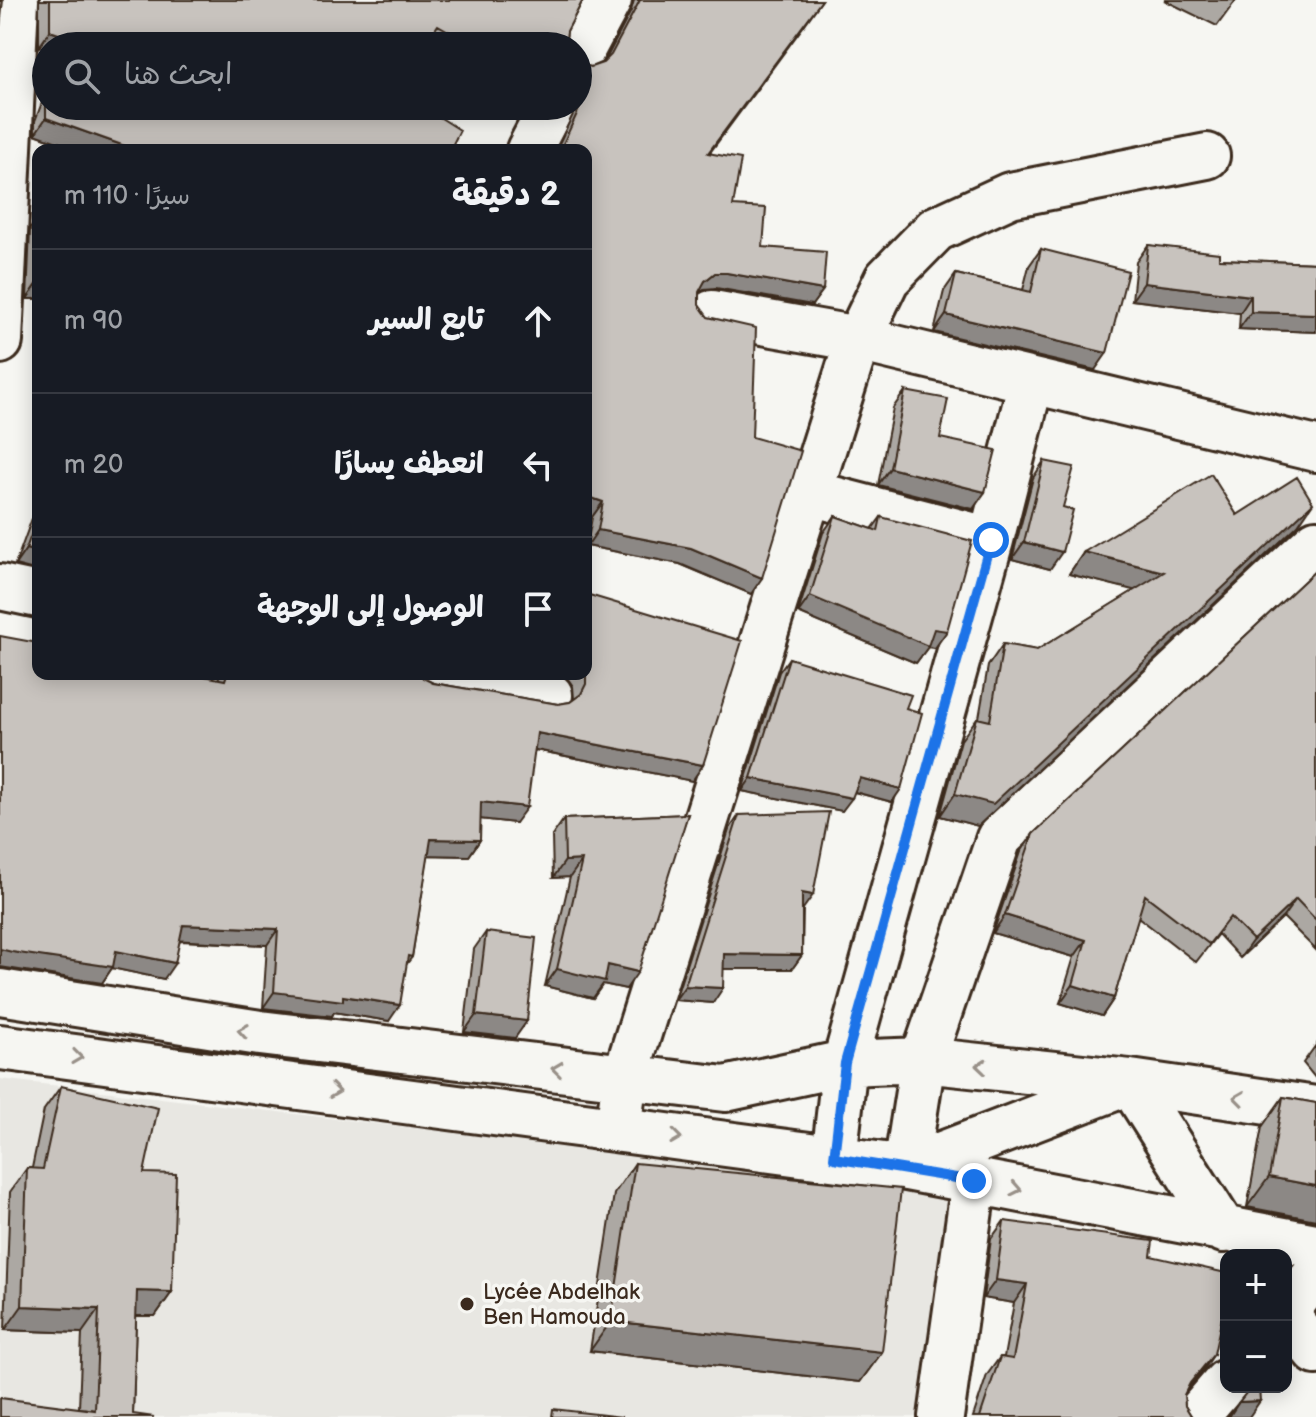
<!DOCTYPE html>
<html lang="ar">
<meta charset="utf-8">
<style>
body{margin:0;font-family:"Balsamiq Sans","Playpen Sans Arabic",sans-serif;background:#20242c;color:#f1f3f6;direction:rtl}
.controls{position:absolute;right:24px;bottom:24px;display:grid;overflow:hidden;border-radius:16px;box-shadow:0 4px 20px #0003}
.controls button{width:72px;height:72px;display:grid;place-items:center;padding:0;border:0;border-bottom:2px solid #363941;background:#171b24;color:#f1f3f6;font:40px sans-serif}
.stop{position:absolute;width:24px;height:24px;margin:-18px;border:6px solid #1a73e8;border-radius:50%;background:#fff}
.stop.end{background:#1a73e8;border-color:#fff;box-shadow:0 2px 8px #0008}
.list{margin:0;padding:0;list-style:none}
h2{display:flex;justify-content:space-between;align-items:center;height:104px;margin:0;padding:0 32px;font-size:34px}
h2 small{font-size:26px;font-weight:400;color:#9ea1a6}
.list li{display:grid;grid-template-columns:52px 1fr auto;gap:24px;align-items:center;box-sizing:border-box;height:144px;padding:0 32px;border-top:2px solid #363941}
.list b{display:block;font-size:30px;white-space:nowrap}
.list em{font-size:26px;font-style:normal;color:#9ea1a6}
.icon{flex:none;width:44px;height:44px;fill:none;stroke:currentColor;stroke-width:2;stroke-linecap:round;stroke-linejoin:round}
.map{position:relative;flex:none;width:1316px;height:1417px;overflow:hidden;direction:ltr}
.search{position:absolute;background:#171b24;box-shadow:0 4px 20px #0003;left:32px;top:32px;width:560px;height:88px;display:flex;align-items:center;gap:20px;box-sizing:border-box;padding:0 28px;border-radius:44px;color:#9ea1a6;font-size:30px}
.panel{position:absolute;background:#171b24;box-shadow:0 4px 20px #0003;left:32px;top:144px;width:560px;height:536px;border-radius:16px;direction:rtl}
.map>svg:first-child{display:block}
</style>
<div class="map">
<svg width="1316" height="1417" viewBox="0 0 1316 1417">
<rect width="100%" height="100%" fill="#f6f6f2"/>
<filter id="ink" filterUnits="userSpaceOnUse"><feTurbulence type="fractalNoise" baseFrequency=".0125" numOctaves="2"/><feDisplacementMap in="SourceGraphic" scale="16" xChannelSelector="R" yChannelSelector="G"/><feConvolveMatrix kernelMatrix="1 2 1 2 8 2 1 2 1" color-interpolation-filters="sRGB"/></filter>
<g filter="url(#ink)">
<!-- built -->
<path fill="#e8e7e2" d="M0,1079L947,1191L920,1417H0Z"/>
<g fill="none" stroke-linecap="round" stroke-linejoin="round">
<!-- minor casing -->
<g stroke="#3b2a1e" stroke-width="50">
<path id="minor" d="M578,58L609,0
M529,150L552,106
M712,313L858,339L1316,449
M0,341L16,0
M810,493L991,540
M0,587L38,595
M427,674L550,695
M0,992L260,1033L725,1089L845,1063L923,1060L1130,1082L1316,1109
M0,1047L906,1168L1316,1246
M621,1107L625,1077L858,339L887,279L936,229L1010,195L1207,156
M834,1158L845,1063L991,540L1031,382
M906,1168L923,1060L999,838L1316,542
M906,1168L1130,1082L1224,1230
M1286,1311L1316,1274
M1286,1315L1316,1352
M941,1417L974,1181
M1196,1417L1226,1382"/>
</g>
<!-- minor -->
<use href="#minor" stroke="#f6f6f2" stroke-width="44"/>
</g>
<!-- wall -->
<path fill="#aca8a3" stroke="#3b2a1e" stroke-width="2" d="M39,0H583L567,31L565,46H436L427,41L424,46H46V49L39,47Z
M634,0H822L803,27L709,154L733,206L763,247L823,290L812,305L716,288L704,289L699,293V305L752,437L751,594L680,564L587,546L592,517L586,150H556L577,106H578V64L591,67L605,61L631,11Z
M1164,0H1236L1217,26Z
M46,92V106L450,150H80L35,134V121Z
M38,218V299H27L30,229Z
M1148,245L1219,259L1316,263V332L1239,329L1240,313L1132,300L1136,262Z
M1041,249L1095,370L934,332L944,291L956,274L1023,290L1029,266Z
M905,391L940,438L973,509L878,485L893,408Z
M1044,461L1063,507L1050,569L1012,559L1033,478Z
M38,502V571L15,565Z
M1237,515L1298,525L978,826L940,816L961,740L977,718H979L988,666L1003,644L1037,650L1135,590L1069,574L1084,552Z
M835,516L872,529L881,517L935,648L928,647L916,663L798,613L823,533Z
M1316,570V950L1283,917L1240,958L1218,934L1196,962L1138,917L1114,998L1102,1016L1060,1003L1074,957L993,933L1021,852L1033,834Z
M789,658L906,708L892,802L854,792L842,811L742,791L779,672Z
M220,674H420L423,678L433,683L558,704L570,702L574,699L573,686L565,675L558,674H586L703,765L692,781L535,750L515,823L480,819V840L469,856L428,855L412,957L406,965L389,1021L334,1012L332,1016L263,1008L267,945L180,941L164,979L112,968L102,983Z
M688,814L626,989L603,984L593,998L545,986L570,877L553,878L552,836L564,819Z
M739,815L803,909L802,955L792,969H723L713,1003L675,1000L729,830Z
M486,932L515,1038L464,1032L474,949Z
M1316,1045V1079L1303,1063Z
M61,1086L144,1173L172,1292L155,1316H136L133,1414L79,1408L82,1333L5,1330L10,1192L27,1168H32L44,1110Z
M1283,1097L1316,1103V1220L1247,1207L1262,1127Z
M635,1163L882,1352L860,1382L590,1351L614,1194Z
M1004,1221L1151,1256L1202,1372L1187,1390L1184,1395L1185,1406L1192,1417H973L987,1375L1000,1357H1004L1014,1303L983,1298L991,1239Z"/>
<!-- shaded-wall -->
<path fill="#8c8885" stroke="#3b2a1e" stroke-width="2" d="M50,31L71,38L65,46H46V49L39,47Z
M46,118L136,150H80L35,134Z
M715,273H727L823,290L812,305L716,288L704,289L693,296L705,281Z
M38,283V299H27Z
M1144,283L1251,296L1240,313L1132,300Z
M1251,312L1316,314V332L1239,329Z
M946,315L1107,353L1095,370L934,332Z
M890,468L985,492L973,509L878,485Z
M586,496L603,502L592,517L586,515Z
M1313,503L1298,525L978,826L940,816L955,794Z
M598,530L691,548L762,578L751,594L680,564L587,546Z
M1024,542L1062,552L1050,569L1012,559Z
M26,549L38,552V571L15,565Z
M1084,552L1164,572L1149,594L1069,574Z
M810,596L947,631L935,648L928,647L916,663L798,613Z
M537,733L703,765L692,781L526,748Z
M751,778L852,798L842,811L742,791Z
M860,778L901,789L892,802L851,791Z
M481,802L527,807L515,823L470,818Z
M431,839L480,840L469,856L420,855Z
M582,860L570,877L553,878L565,861Z
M802,893L813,895L803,909L792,907Z
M1296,899L1283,917L1240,958L1253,940Z
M1005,915L1086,940L1074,957L993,933Z
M183,925L278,929L267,945L172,940Z
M0,949L116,951L175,963L164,979L112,968L102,983L0,967Z
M724,954L802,955L792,969H714Z
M608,965L638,972L626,989L603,984L593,998L545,986L557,969Z
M1073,985L1114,998L1102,1016L1060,1003Z
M685,986L723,988L713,1003L675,1000Z
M274,992L343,996L400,1005L389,1021L334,1012L332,1016L263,1008Z
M476,1015L527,1021L515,1038L464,1032Z
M1269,1177L1316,1186V1220L1247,1207Z
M996,1280L1027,1284L1014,1303L983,1298Z
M137,1291L172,1292L155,1316H120Z
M22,1306L99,1309L82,1333L5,1330Z
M611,1321L882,1352L860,1382L590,1351Z
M1214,1354L1202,1372L1177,1401L1190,1383Z
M1260,1401L1249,1417H1229L1239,1402Z"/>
<!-- building -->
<path fill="#c8c3be" stroke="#3b2a1e" stroke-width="2" d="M0,0H3L0,27Z
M50,0H583L567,31L565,46H475L438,25L424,46H68L71,38L50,31Z
M640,0H822L708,153L741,159L733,206L766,208L763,247L826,252L823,290L727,273H715L705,281L699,292V305L708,317L756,328L752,437L801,451L762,578L691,548L598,530L603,502L586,496V150H558L562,146L588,90L585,77L578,71V64L591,67L603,63L611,55Z
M46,106H422L460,130L450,150H136L46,118Z
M1148,245L1219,253V259L1316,263V314L1251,312V296L1144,283Z
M1041,249L1128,271L1107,353L946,315L956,274L1031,292Z
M905,391L948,399L940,438L996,450L985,492L890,468Z
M1044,461L1074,467L1063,507L1073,510L1062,552L1024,542Z
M1211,474L1237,515L1297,477L1313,503L993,804L955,794L977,718L990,721L1003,644L1037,650L1164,572L1084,552Z
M38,516V552L26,549Z
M835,516L878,531L881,517L972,541L947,631L934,629L928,646L810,596Z
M1316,570V920L1296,899L1253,940L1230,917L1209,944L1145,895L1114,998L1073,985L1086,940L1005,915L1033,834Z
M586,594L742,641L703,765L537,733L527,807L481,802L480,840L431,839L412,957L408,956L400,1005L343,996V1001L274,992L278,929L183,925L175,963L116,951L113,967L12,952L0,949V636L38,643V674H194L225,680L227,674H420L423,678L433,683L558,704L570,702L581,694L586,684Z
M789,658L911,695L906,708L922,713L901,789L860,778L852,798L751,778Z
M829,812L813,895L802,893V955L724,954L723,988L685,986L739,815Z
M688,814L638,972L608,965L605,981L557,969L582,860L565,861L564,819Z
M486,932L536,938L527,1021L476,1015Z
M61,1086L158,1108L144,1173L176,1174L172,1292L137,1291L133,1414L154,1417H0V1398L95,1410L99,1309L22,1306L27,1168L43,1169Z
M1283,1097L1316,1103V1186L1269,1177Z
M635,1163L901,1189L882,1352L611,1321Z
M1004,1221L1153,1241L1151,1256L1226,1273V1299L1214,1354L1190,1383L1184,1395L1185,1406L1192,1417H980L1000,1357L1013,1359L1027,1284L996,1280Z
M1251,1387H1259L1260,1401L1239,1402Z
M553,1409L622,1417H552Z"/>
<!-- one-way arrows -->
<defs><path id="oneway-chevron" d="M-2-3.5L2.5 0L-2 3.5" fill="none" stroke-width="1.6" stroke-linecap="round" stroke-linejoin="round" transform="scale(2)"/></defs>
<g stroke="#989088">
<use href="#oneway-chevron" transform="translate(243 1031) rotate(-171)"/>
<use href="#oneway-chevron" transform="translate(77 1057) rotate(8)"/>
<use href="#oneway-chevron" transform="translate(981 1066) rotate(-174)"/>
<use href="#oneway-chevron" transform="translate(557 1069) rotate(-173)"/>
<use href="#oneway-chevron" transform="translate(335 1091) rotate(8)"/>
<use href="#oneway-chevron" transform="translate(1239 1098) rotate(-172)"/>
<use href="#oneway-chevron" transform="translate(676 1137) rotate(8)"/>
<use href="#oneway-chevron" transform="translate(1016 1189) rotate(11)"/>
</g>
</g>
<g fill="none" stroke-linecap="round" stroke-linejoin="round" filter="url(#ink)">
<!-- route -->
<path stroke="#1a73e8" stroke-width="10" d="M974,1181L834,1158L845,1063L991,540"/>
</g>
<!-- markers -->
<circle fill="#3b2a1e" stroke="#f6f6f2" stroke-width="3" cx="467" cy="1304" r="8"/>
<g text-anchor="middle" stroke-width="7" stroke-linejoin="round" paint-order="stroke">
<!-- poi labels -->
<g font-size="22" fill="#3b2a1e" stroke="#f6f6f2" text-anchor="start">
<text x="483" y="1299">Lycée Abdelhak<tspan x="483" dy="25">Ben Hamouda</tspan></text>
</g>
</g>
</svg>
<div class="controls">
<button>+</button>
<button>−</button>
</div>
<div class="stop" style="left:991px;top:540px"></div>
<div class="stop end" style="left:974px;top:1181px"></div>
<div class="search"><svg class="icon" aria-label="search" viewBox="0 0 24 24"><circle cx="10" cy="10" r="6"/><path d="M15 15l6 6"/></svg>ابحث هنا</div>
<section class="panel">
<h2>2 دقيقة<small>سيرًا · 110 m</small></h2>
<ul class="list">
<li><svg class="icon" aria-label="ahead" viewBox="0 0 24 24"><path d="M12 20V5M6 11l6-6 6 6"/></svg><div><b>تابع السير</b></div><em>90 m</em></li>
<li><svg class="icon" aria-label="left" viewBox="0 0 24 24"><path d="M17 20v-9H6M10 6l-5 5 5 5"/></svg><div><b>انعطف يسارًا</b></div><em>20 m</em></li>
<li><svg class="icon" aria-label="arrive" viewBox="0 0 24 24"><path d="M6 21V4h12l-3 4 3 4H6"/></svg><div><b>الوصول إلى الوجهة</b></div></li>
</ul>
</section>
</div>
